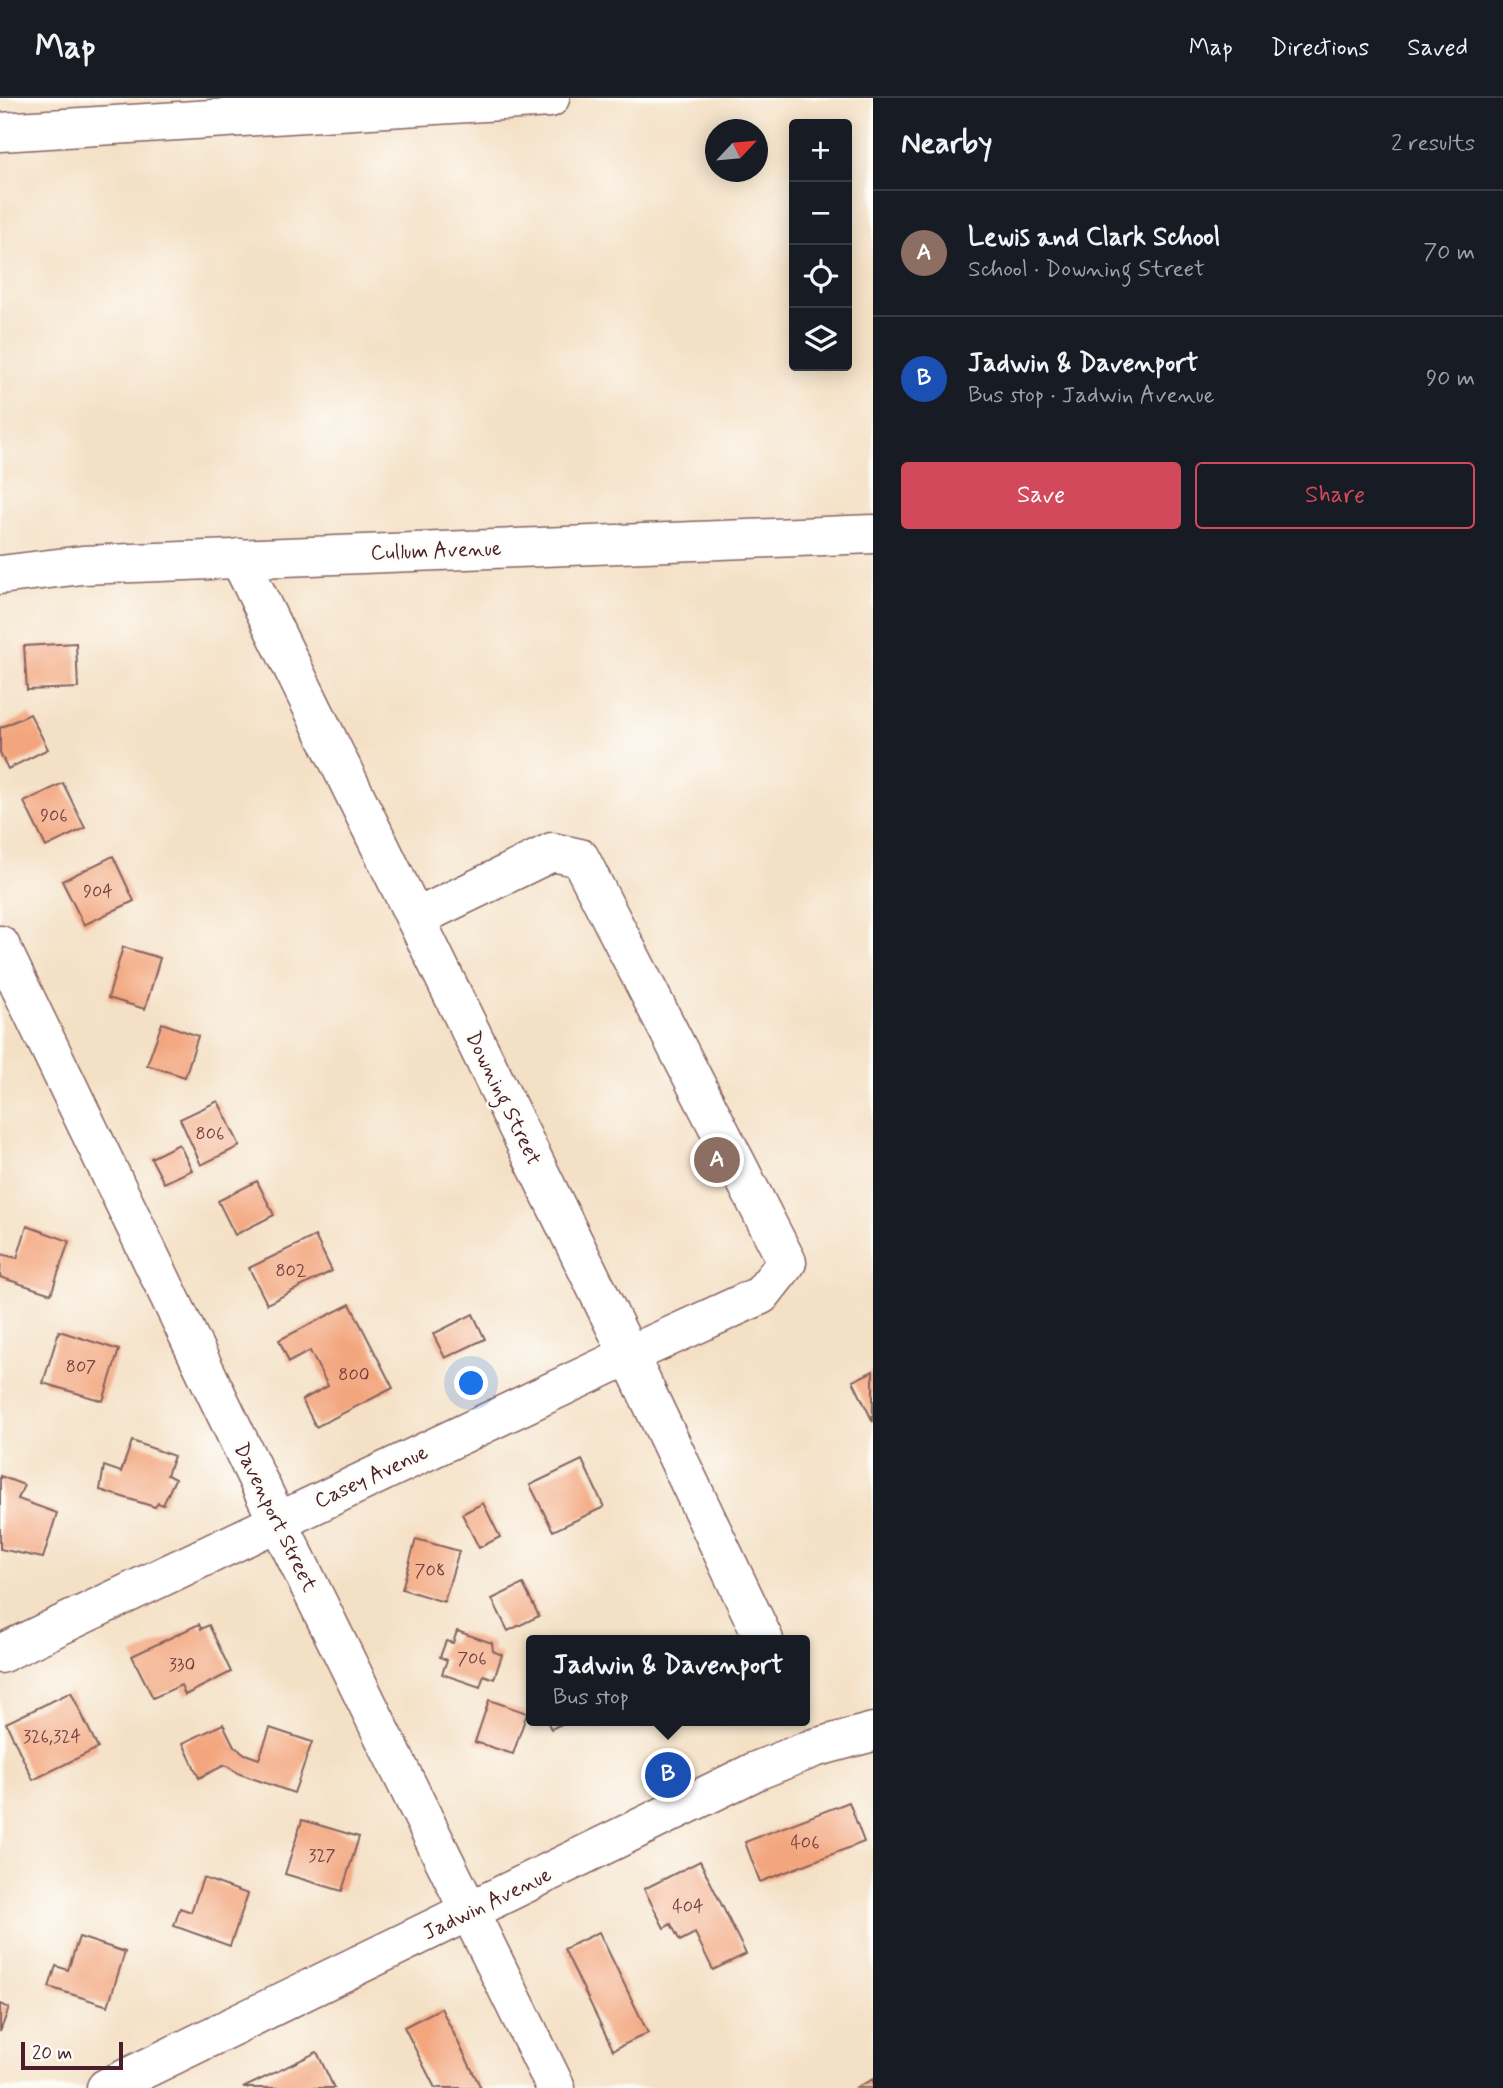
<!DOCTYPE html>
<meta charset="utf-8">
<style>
body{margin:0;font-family:Mynerve,sans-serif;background:#242831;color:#f1f3f6}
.controls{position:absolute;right:21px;top:21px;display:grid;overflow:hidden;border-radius:7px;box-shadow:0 4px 18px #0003}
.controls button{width:63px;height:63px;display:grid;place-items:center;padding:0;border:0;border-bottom:2px solid #363941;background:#171b24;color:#f1f3f6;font:35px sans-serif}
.compass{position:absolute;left:705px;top:21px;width:63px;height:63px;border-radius:50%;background:#171b24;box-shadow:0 4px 18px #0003;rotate:64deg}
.scale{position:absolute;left:21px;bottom:18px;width:102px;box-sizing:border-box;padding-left:7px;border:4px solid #4a1f2b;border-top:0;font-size:19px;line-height:24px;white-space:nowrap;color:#4a1f2b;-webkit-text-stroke:5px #fdfcf7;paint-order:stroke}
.you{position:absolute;left:472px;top:1286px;width:24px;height:24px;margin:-18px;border:5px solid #fff;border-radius:50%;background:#1a73e8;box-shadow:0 0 0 10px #1a73e833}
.badge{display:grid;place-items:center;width:46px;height:46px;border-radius:50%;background:#d1495b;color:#fff;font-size:23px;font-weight:700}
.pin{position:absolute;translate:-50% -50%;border:4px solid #fff;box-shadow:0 2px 7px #0006}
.popup{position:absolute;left:526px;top:1537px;width:284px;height:91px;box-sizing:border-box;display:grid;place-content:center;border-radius:7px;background:#171b24;filter:drop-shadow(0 2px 5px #0005);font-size:23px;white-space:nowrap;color:#9ea1a6}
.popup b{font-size:26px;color:#f1f3f6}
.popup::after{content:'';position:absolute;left:50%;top:100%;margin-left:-14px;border:14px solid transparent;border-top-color:#171b24}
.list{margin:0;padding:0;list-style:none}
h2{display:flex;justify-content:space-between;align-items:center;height:91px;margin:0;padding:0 28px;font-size:30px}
h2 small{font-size:23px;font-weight:400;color:#9ea1a6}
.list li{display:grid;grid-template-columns:46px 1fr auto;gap:21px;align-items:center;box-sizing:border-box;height:126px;padding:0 28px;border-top:2px solid #363941}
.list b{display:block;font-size:26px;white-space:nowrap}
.list p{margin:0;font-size:23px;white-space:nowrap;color:#9ea1a6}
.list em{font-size:23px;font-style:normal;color:#9ea1a6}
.actions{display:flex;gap:14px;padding:21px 28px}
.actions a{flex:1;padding:16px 0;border:2px solid #d1495b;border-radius:7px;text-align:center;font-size:24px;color:#d1495b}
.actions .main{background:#d1495b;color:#fff}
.icon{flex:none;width:38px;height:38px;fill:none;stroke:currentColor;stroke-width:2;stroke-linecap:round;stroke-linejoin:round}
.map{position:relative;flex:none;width:873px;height:1990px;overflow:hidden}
header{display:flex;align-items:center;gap:42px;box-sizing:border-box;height:98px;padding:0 35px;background:#171b24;border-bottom:2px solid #363941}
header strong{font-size:33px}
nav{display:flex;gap:38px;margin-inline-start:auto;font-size:24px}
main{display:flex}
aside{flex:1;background:#171b24}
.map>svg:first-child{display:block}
</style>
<header>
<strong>Map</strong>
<nav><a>Map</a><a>Directions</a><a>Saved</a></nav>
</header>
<main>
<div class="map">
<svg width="873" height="1990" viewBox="0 0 873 1990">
<rect width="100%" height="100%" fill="#fdfcf7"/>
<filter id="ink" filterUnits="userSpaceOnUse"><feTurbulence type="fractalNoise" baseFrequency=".0143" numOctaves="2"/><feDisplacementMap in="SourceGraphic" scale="14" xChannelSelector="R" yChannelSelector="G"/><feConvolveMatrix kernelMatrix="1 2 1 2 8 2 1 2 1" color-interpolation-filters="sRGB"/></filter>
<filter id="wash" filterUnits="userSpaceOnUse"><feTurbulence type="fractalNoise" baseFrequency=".00686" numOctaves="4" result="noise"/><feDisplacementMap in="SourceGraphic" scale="28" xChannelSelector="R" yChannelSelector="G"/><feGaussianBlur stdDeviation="1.57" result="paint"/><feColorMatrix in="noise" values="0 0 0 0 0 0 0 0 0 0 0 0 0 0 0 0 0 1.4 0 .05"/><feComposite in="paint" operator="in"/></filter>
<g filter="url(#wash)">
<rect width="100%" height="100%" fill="#f4e0c5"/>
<g id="blocks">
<!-- building -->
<path fill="#f3a67e" d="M76,545L78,590L27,592L24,548Z
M30,616L48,651L8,671L0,655V630Z
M63,685L85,730L46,749L24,704Z
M113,758L134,803L84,827L62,783Z
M123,849L160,860L145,911L108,900Z
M162,925L198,938L185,979L147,967Z
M218,1003L240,1048L201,1067L180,1021Z
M179,1046L192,1072L164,1085L151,1060Z
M257,1083L274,1117L235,1137L218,1103Z
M27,1128L69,1143L51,1196L0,1179L1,1156L17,1160Z
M315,1138L332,1173L267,1206L249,1170Z
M350,1206L393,1290L316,1329L302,1302L328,1288L310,1253L289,1264L279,1242Z
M473,1216L485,1241L445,1260L433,1236Z
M59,1233L119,1252L103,1303L43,1285Z
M873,1273V1324L853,1283Z
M132,1343L174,1358L167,1377L175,1381L163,1407L158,1405L155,1409L100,1392L104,1368L121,1374Z
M582,1362L604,1409L553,1433L530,1387Z
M0,1378L24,1387L18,1401L57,1415L43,1460L0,1451Z
M483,1405L500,1439L479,1450L462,1416Z
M416,1441L459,1453L444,1504L402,1491Z
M523,1486L539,1518L508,1533L492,1501Z
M199,1526L201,1531L209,1527L231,1574L185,1597L181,1587L153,1600L132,1558Z
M457,1533L492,1545L493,1553L502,1557L494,1581L484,1577L480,1589L442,1576L447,1562L440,1559L446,1543L453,1545Z
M71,1594L98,1650L33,1682L6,1625Z
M489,1602L527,1615L513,1656L475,1644Z
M547,1623H568L551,1631Z
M223,1626L234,1648L245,1656L259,1661L270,1630L312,1644L294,1695L240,1676L225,1667L199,1680L183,1645Z
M849,1704L864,1744L760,1784L745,1744Z
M302,1722L359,1739L342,1793L285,1776Z
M700,1763L746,1856L713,1872L695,1835L680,1843L671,1826L664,1830L644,1791Z
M203,1780L248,1796L230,1848L174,1828L180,1810L191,1814Z
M599,1834L648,1935L613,1952L564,1851Z
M79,1839L125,1854L108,1908L49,1889L56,1868L68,1872Z
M0,1906L9,1910L0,1934Z
M441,1910L481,1990H435L404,1929Z
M317,1954L334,1990H243Z
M873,1981V1990H855Z"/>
</g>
</g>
<g filter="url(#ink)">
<use href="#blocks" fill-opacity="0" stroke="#866361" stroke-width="2"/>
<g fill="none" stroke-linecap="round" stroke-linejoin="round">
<!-- minor casing -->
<g stroke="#866361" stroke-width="41">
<path id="minor" d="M0,34L550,0
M239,460L629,1257L764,1542
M0,477L82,467L873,436
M0,847L264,1395L556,1990
M0,1556L629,1257L761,1197L787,1164L580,760L552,754L416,820
M106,1990L756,1673L814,1650L873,1634"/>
</g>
<!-- minor -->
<use href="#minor" stroke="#fff" stroke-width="38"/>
</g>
</g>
<g text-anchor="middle" stroke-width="5" stroke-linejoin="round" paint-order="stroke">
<!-- number labels -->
<g font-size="18" fill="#744140">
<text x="54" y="723">906</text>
<text x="98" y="799">904</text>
<text x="210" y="1041">806</text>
<text x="291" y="1178">802</text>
<text x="81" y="1274">807</text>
<text x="354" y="1282">800</text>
<text x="430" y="1478">708</text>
<text x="472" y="1566">706</text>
<text x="182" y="1572">330</text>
<text x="52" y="1644">326,324</text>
<text x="805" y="1750">406</text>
<text x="322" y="1763">327</text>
<text x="688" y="1814">404</text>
</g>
<!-- street labels -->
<g font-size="21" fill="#4a1f2b" stroke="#fdfcf7">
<text transform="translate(436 452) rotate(-2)" y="7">Cullum Avenue</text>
<text transform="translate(504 1000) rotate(64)" y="7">Downing Street</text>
<text transform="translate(371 1378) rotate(-25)" y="7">Casey Avenue</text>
<text transform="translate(276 1419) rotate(64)" y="7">Davenport Street</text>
<text transform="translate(487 1805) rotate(-26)" y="7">Jadwin Avenue</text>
</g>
</g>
</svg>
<div class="controls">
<button>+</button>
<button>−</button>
<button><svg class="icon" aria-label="locate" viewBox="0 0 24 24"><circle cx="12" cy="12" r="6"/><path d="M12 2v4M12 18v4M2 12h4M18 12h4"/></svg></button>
<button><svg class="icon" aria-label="layers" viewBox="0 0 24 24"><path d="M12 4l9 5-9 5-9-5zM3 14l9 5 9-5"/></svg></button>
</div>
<svg class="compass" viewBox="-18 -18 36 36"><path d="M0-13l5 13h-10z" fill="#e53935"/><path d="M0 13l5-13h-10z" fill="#9ea1a6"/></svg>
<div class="scale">20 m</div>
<div class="you"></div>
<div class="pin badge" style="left:717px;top:1062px;background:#8d6e63">A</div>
<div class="pin badge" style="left:668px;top:1677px;background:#1a4fb4">B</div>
<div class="popup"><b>Jadwin &amp; Davenport</b>Bus stop</div>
</div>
<aside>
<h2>Nearby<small>2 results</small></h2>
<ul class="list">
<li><span class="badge" style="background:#8d6e63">A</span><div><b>Lewis and Clark School</b><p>School · Downing Street</p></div><em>70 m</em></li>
<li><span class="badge" style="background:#1a4fb4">B</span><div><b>Jadwin &amp; Davenport</b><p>Bus stop · Jadwin Avenue</p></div><em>90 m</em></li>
</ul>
<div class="actions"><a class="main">Save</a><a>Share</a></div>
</aside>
</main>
